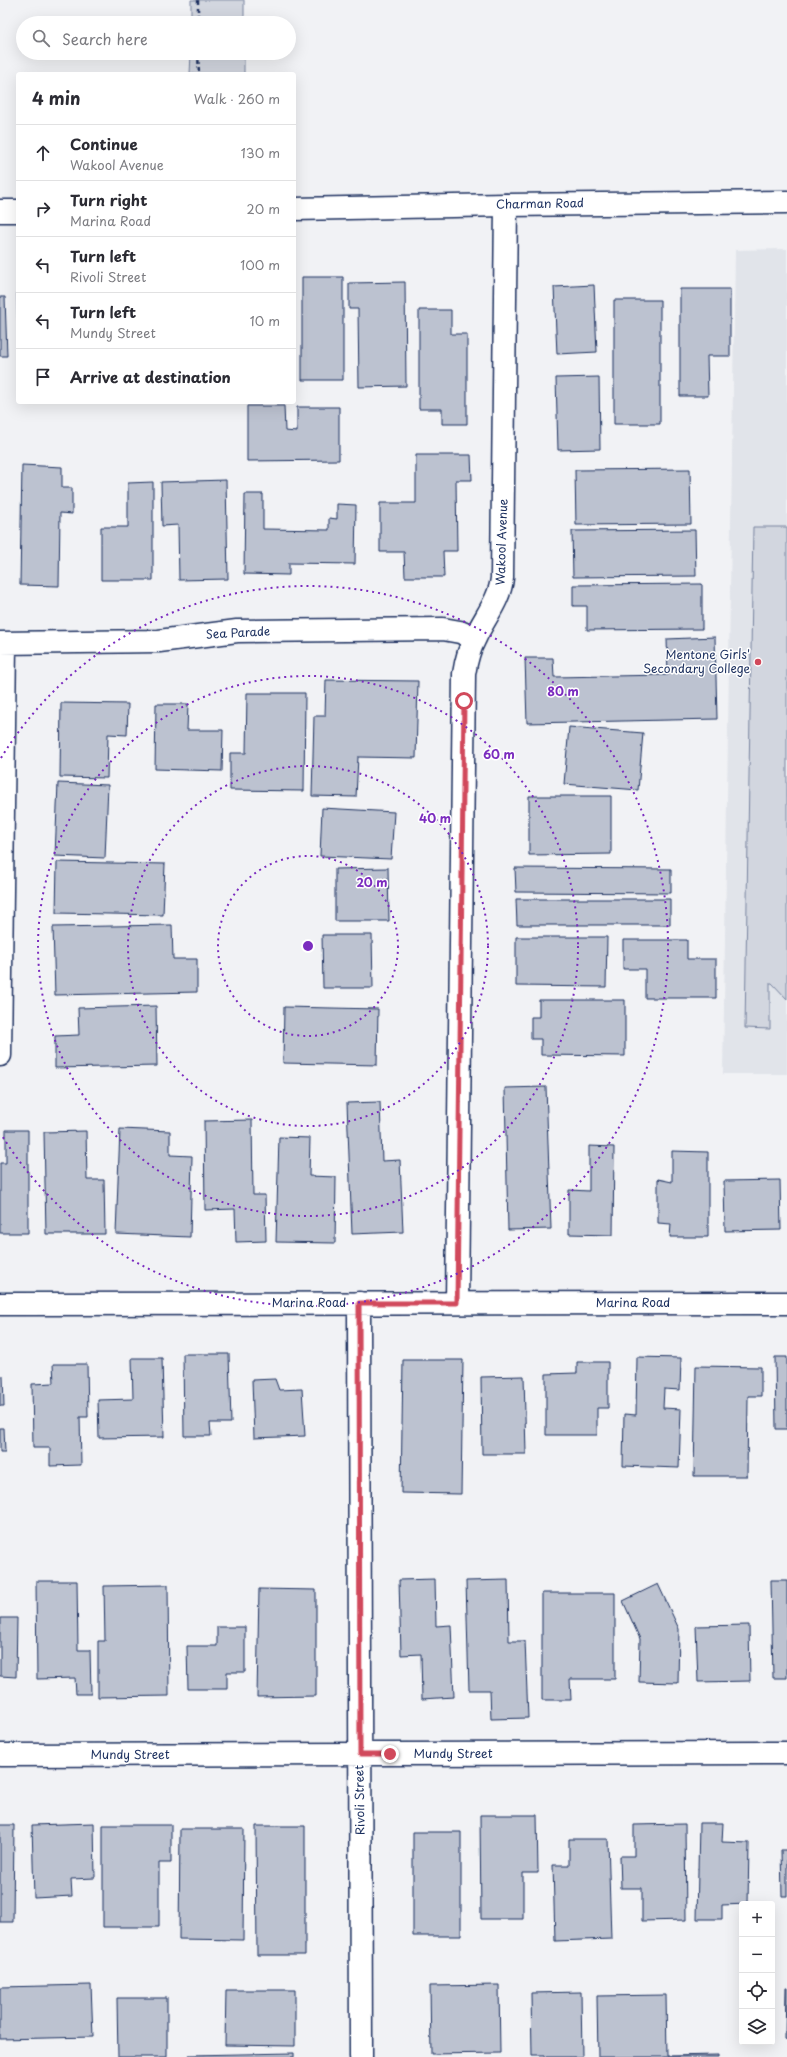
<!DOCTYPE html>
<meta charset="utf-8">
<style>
body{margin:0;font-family:"Playpen Sans",sans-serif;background:#f2f2f3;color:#2b2b33}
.controls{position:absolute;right:12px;bottom:12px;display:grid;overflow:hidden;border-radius:4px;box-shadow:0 4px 16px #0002}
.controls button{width:36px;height:36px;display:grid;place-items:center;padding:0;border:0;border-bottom:1px solid #e1e1e2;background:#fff;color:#2b2b33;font:20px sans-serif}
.stop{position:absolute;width:12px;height:12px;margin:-9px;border:3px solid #d1495b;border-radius:50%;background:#fff}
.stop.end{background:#d1495b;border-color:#fff;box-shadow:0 1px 4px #0008}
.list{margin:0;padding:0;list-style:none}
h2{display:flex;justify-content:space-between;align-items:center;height:52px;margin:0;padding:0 16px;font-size:17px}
h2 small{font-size:13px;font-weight:400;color:#7c7c81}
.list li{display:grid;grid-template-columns:26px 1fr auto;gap:12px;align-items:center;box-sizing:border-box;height:56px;padding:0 16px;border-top:1px solid #e1e1e2}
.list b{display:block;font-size:15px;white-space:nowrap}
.list p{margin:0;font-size:13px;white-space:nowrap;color:#7c7c81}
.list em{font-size:13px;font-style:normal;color:#7c7c81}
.icon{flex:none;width:22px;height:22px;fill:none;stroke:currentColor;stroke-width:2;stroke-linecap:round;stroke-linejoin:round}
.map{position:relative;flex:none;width:787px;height:2057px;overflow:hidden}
.search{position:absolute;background:#fff;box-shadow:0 4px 16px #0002;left:16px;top:16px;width:280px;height:44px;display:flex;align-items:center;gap:10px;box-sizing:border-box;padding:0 14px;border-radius:22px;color:#7c7c81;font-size:15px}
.panel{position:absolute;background:#fff;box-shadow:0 4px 16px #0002;left:16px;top:72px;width:280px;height:332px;border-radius:4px}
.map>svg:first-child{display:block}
</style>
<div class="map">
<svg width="787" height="2057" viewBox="0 0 787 2057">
<rect width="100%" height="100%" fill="#f1f2f5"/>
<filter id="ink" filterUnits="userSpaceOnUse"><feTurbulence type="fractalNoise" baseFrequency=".025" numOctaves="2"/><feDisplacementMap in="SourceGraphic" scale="8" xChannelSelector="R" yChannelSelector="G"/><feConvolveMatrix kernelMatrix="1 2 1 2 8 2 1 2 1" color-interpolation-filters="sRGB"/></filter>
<g filter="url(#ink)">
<!-- built -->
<path fill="#e1e4ea" d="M787,249V1074H723L735,250Z"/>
<!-- green -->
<path fill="#d2d6df" stroke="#76829e" d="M191,0H244V23H191Z
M191,53H244V74H190Z
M753,527H787V999L772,983H770V1029L745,1028Z"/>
<!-- building -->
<path fill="#bcc2d0" stroke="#1b2f5e" d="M302,277H343V380H302Z
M405,282L406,386L359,387L358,309H349V283Z
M594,285L597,352L557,354L554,287Z
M17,288H18V355Z
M680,289H730V356H707L708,396H680Z
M0,297H5L7,356H0Z
M614,300H660V424H614Z
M419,310H451V334H467V424H442V409H419Z
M599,377L600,449L558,450L556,378Z
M247,406H284L285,431L297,432V407H339V460L247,461Z
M416,455H471L472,480H456L457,551H443L444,577H405L404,552H380V503H416Z
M22,465L62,467V488H72V514L60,513L59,586L20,585Z
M690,469L691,524L576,525L575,470Z
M226,480L228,579L179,580L178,525L162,526L161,482Z
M153,482V580H101V527H128V483Z
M245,494H263V529L329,530V518L337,519V504L356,505L355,564L289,563V575L244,574Z
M695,530L696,576L573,577L572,531Z
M702,584V629L587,630V606H573V585Z
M715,637L717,719L527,723L525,658H553L554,677L668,675L667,639Z
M326,680L418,681L416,758L358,757L356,797L312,796L314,716H325Z
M247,693H305L304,791L230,790V753H246Z
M61,703L128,704L127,735L108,734L107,778L60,777Z
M156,704H188L187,730H223L222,771L155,769Z
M569,727L643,733L638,790L564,784Z
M58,783L108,785L105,858L55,856Z
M529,796H611V854L529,855Z
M322,808L394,812L391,859L320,856Z
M57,862L165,864L163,915L56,913Z
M388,868L389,921H335V869Z
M515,868L671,869V893L516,892Z
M516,899H670V925H517Z
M172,925L173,959H197V992L55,995L53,927Z
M322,935H372L373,988H323Z
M516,937H607L606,987L516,986Z
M623,940H687V959H716V998H645V969H623Z
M539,1000H625V1056L541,1055V1039H531V1017H539Z
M156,1006L157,1066L55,1068V1036L79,1035L78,1008Z
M284,1007L378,1009L377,1065L283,1063Z
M546,1087L551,1229L508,1230L505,1088Z
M380,1102L382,1161L400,1160L403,1232L352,1234L347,1103Z
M252,1120L253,1195H265L266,1241L236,1242L235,1209L205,1210L204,1121Z
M120,1129L170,1131V1155L192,1156L190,1237L116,1234Z
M6,1130H28V1233H0V1163H6Z
M86,1131L87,1180H104L105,1234H46L44,1132Z
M279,1137L310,1138L309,1176L336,1177L335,1243L276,1242Z
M589,1146L614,1147L613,1235L569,1234V1190L589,1191Z
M672,1151L708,1152V1237H670L671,1224L658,1223V1179L672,1182Z
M780,1180L781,1230L725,1231L724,1181Z
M183,1354H229L231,1423H210L211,1436H184Z
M637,1357L681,1358L680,1390L664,1389L663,1408L681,1409L679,1468L623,1466L624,1414L636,1415Z
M775,1357H787V1429H776Z
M132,1358H162L164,1437L99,1438L98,1400L133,1399Z
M403,1360H463L461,1494L401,1493Z
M577,1362H608V1408H597V1435H546V1374L577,1373Z
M53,1364H87L88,1417H80L81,1465L50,1466V1448H33L32,1384L54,1383Z
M696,1366L761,1367V1396H748L747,1476H694Z
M0,1376H3L4,1406H0Z
M524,1376L526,1454H482L481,1377Z
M275,1379L279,1390L302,1389L305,1436L254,1438L252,1380Z
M0,1428H4L5,1452H0Z
M435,1579L436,1626L451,1625L454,1697L422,1699L421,1654L401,1655L399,1580Z
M508,1580L509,1641H525L528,1718L491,1719L490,1690H469L466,1581Z
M771,1580H787V1678H773Z
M36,1581H77L78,1650H90L91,1694H76L75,1678L37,1679Z
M658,1584L679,1629L678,1683L639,1682L640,1639L623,1601Z
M168,1585L169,1696L98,1697V1641H105L104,1586Z
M259,1589L316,1590V1696L257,1697Z
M542,1593H615V1679H570L571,1700H542Z
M0,1618H17L16,1677L0,1676Z
M749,1625L750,1681L698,1682L696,1626Z
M217,1627H245V1672H227V1689H188L187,1646H217Z
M480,1815H537L538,1873H523V1919H481Z
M94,1823L95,1878L71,1879L72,1896L34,1898L32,1825Z
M699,1823H723L722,1842L749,1843L748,1904L722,1905V1919H697Z
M685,1824L686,1920L642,1921V1888H621L620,1856H634V1825Z
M0,1825H14L13,1922H0Z
M103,1825H171V1863H159V1927H103Z
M256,1826H305V1955H257Z
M180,1829H244L243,1940L179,1939Z
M413,1832H461V1936H413Z
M569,1839H608L611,1939L555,1941L553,1865H569Z
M781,1850H787V1896H782Z
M91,1985L93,2037L0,2039V1987Z
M499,1985L500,2053L431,2054L430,1986Z
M786,1988H787V2040L785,2039Z
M226,1990H295V2046L225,2045Z
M581,1992L582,2057H545V2055H532L531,1993Z
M666,1995L667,2056L718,2055V2057H598L597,1996Z
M117,1998H167V2057H118Z
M294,2053V2057H190L189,2055Z"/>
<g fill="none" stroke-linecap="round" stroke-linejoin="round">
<!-- minor casing -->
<g stroke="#1b2f5e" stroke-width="25">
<path id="minor" d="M0,643L159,641L237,631L443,629L460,632L474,638
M0,1055L5,643
M359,1303L361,2057
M457,1303L464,674C466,661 469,649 475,638C484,618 500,600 502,578L506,205
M0,1304L787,1303
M0,1755L787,1753"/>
</g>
<!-- major casing -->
<g stroke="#1b2f5e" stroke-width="25">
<path id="major" d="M294,209L506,205L787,202
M0,211H18"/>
</g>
<!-- path -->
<path stroke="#1b2f5e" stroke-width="2.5" stroke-dasharray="4 3" stroke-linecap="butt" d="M198,0V23
M198,53L199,74"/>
<!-- minor -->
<use href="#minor" stroke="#fff" stroke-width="22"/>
<!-- major -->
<use href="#major" stroke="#fff" stroke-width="22"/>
</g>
</g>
<g fill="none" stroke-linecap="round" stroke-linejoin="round" filter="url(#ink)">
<!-- route -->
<path stroke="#d1495b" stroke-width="5" d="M390,1754H360L359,1303H457L464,701"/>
</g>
<!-- distance rings -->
<g fill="none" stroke="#7b2cbf" stroke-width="2" stroke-dasharray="2 4">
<circle cx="308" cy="946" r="90"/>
<circle cx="308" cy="946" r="180"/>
<circle cx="308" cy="946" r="270"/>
<path d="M1 758A360 360 0 1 1 1 1134"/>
</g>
<!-- markers -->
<circle fill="#d1495b" stroke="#fff" stroke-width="1.5" cx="758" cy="662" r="4"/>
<g text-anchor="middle" stroke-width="3" stroke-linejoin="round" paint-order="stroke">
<!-- street labels -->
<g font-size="12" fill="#1b2f5e" stroke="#fff">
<text transform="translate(540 204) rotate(-1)" y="4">Charman Road</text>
<text transform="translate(502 542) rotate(-88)" y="4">Wakool Avenue</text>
<text transform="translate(238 633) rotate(-3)" y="4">Sea Parade</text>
<text x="309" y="1307">Marina Road</text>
<text x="633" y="1307">Marina Road</text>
<text x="453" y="1758">Mundy Street</text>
<text x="130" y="1759">Mundy Street</text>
<text transform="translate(360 1800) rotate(-91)" y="4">Rivoli Street</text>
</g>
<!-- poi labels -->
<g font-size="12" fill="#1b2f5e" stroke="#fff" text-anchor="end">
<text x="750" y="659">Mentone Girls'<tspan x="750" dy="14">Secondary College</tspan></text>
</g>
</g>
<circle cx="308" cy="946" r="6" fill="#7b2cbf" stroke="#fff" stroke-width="2"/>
<g font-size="12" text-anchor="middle" font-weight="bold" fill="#7b2cbf" stroke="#fff" stroke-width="3" stroke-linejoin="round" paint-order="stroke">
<text x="563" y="696">80 m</text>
<text x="499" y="759">60 m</text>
<text x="435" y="823">40 m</text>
<text x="372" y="887">20 m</text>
</g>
</svg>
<div class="controls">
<button>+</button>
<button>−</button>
<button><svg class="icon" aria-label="locate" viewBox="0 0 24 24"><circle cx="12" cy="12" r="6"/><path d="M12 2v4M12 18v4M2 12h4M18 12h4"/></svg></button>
<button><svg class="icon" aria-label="layers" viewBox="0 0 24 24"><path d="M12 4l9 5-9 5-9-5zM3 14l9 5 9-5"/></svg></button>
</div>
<div class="stop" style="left:464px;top:701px"></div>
<div class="stop end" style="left:390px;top:1754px"></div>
<div class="search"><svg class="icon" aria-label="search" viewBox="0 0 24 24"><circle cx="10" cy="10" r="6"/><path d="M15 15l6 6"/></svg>Search here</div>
<section class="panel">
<h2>4 min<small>Walk · 260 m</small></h2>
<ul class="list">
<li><svg class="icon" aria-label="ahead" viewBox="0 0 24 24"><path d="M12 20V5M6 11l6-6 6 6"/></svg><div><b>Continue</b><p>Wakool Avenue</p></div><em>130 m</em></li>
<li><svg class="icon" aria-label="right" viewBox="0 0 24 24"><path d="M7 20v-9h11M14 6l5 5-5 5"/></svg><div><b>Turn right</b><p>Marina Road</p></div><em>20 m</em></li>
<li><svg class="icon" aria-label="left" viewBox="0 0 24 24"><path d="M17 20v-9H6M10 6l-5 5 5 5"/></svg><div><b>Turn left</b><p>Rivoli Street</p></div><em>100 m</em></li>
<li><svg class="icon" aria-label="left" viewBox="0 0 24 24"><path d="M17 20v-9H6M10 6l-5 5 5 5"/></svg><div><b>Turn left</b><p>Mundy Street</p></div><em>10 m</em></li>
<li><svg class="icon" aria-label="arrive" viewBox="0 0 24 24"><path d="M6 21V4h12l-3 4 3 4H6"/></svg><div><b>Arrive at destination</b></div></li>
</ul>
</section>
</div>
